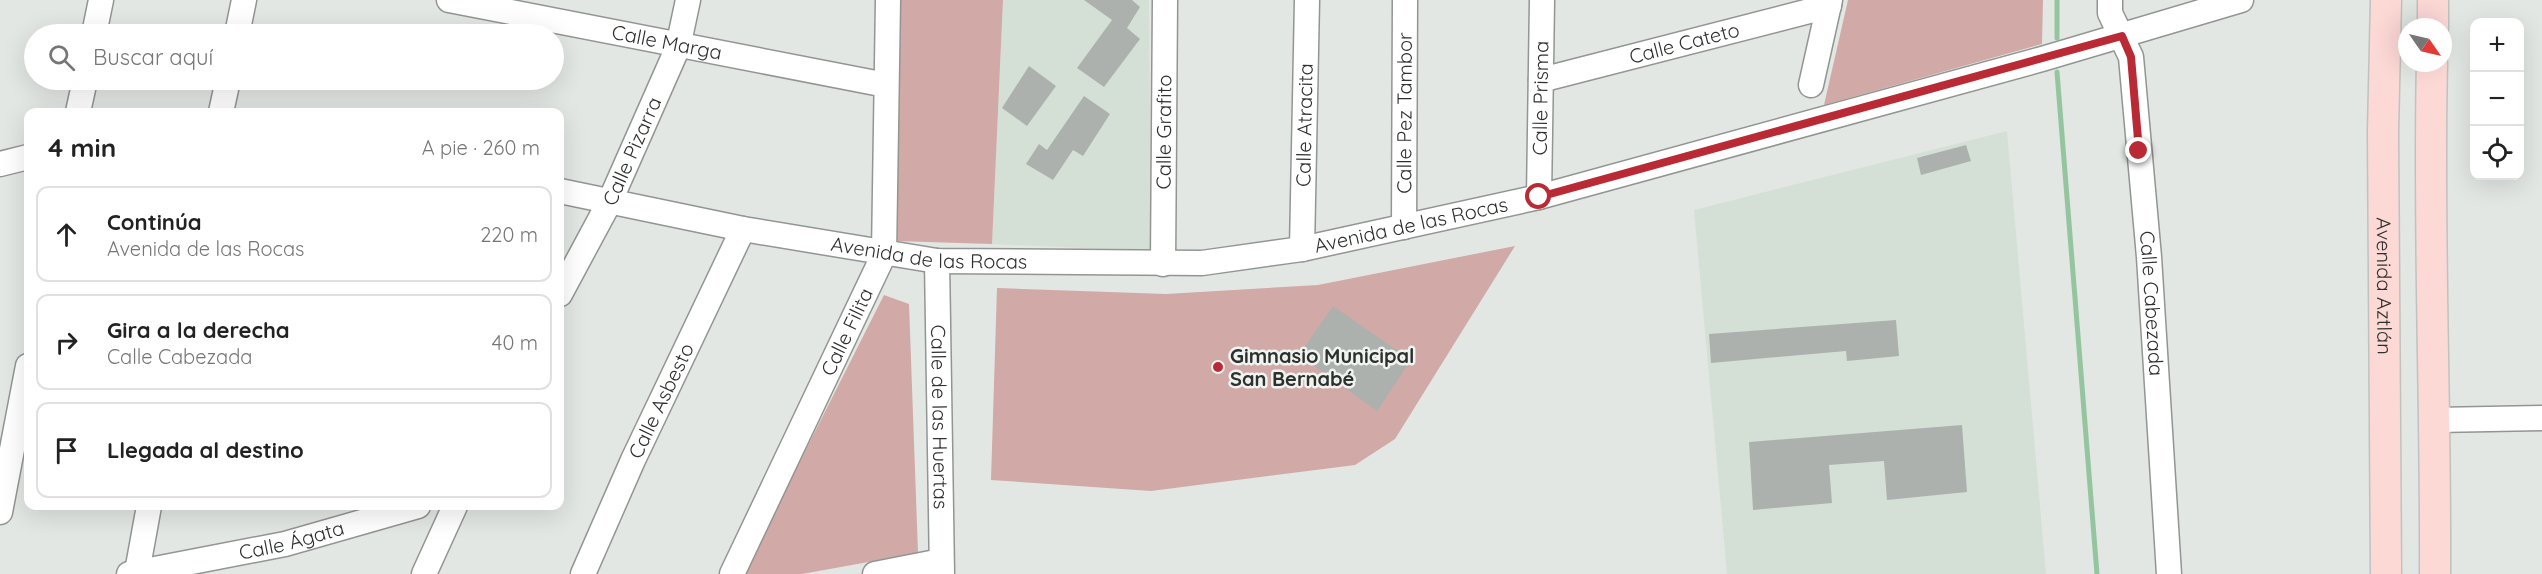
<!DOCTYPE html>
<html lang="es">
<meta charset="utf-8">
<style>
body{margin:0;font-family:Quicksand,sans-serif;background:#f2f2f2;color:#222}
.controls{position:absolute;right:18px;top:18px;display:grid;overflow:hidden;border-radius:12px;box-shadow:0 6px 24px #0002}
.controls button{width:54px;height:54px;display:grid;place-items:center;padding:0;border:0;border-bottom:2px solid #e0e0e0;background:#fff;color:#222;font:30px sans-serif}
.compass{position:absolute;left:2398px;top:18px;width:54px;height:54px;border-radius:50%;background:#fff;box-shadow:0 6px 24px #0002;rotate:124deg}
.stop{position:absolute;width:18px;height:18px;margin:-14px;border:4px solid #ba2a34;border-radius:50%;background:#fff}
.stop.end{background:#ba2a34;border-color:#fff;box-shadow:0 2px 6px #0008}
.list{margin:0;padding:0;list-style:none}
h2{display:flex;justify-content:space-between;align-items:center;height:78px;margin:0;padding:0 24px;font-size:26px}
h2 small{font-size:20px;font-weight:400;color:#767676}
.list li{display:grid;grid-template-columns:39px 1fr auto;gap:18px;align-items:center;box-sizing:border-box;height:96px;margin:0 12px 12px;padding:0 12px;border:2px solid #e0e0e0;border-radius:12px}
.list b{display:block;font-size:22px;white-space:nowrap}
.list p{margin:0;font-size:20px;white-space:nowrap;color:#767676}
.list em{font-size:20px;font-style:normal;color:#767676}
.icon{flex:none;width:33px;height:33px;fill:none;stroke:currentColor;stroke-width:2;stroke-linecap:round;stroke-linejoin:round}
.map{position:relative;flex:none;width:2542px;height:574px;overflow:hidden}
.search{position:absolute;background:#fff;box-shadow:0 6px 24px #0002;left:24px;top:24px;width:540px;height:66px;display:flex;align-items:center;gap:15px;box-sizing:border-box;padding:0 21px;border-radius:33px;color:#767676;font-size:22px}
.panel{position:absolute;background:#fff;box-shadow:0 6px 24px #0002;left:24px;top:108px;width:540px;height:402px;border-radius:12px}
.map>svg:first-child{display:block}
</style>
<div class="map">
<svg width="2542" height="574" viewBox="0 0 2542 574">
<rect width="100%" height="100%" fill="#e2e7e3"/>
<!-- built -->
<path fill="#d4e0d6" d="M1003,0H1149L1151,251L992,244Z
M2007,131L2046,574H1727L1694,210Z"/>
<!-- green -->
<path fill="#d1a9a6" d="M900,0H1003L992,244L895,241Z
M1848,0H2043L2042,44L1824,105Z
M1515,246L1395,439L1355,465L1151,491L991,480L997,288L1166,294L1318,285Z
M884,295L909,304L918,553L802,574H743Z"/>
<g fill="none" stroke-linecap="round" stroke-linejoin="round">
<!-- stream -->
<path stroke="#95c59f" stroke-width="5" d="M2057,38V0
M2057,72L2097,574"/>
</g>
<!-- building -->
<path fill="#adb1ad" d="M1084,0H1132L1140,7L1127,28L1140,39L1104,87L1077,68L1112,20Z
M1029,66L1056,86L1027,126L1002,108Z
M1084,96L1110,114L1083,156L1073,150L1053,180L1026,164L1039,144L1047,150Z
M1966,145L1971,161L1921,175L1917,158Z
M1333,306L1411,360L1377,411L1299,355Z
M1896,320L1899,356L1847,361L1846,351L1711,363L1709,334Z
M1962,425L1967,492L1887,500L1884,461L1829,465L1832,503L1753,510L1749,442Z"/>
<g fill="none" stroke-linecap="round" stroke-linejoin="round">
<!-- minor casing -->
<g stroke="#929693" stroke-width="27">
<g id="minor">
<path id="s1" d="M449,0L886,85"/>
<path id="s2" d="M2110,0V13L2131,57L2149,257L2169,574"/>
<path d="M94,34L101,0"/>
<path d="M237,34L244,0"/>
<path id="s3" d="M1541,80L1829,6"/>
<path d="M1811,85L1830,0"/>
<path d="M78,112L85,80"/>
<path d="M221,112L228,80"/>
<path d="M0,164L28,157"/>
<path id="s4" d="M560,191L743,229L937,261L1202,263L1302,249L1539,197L2042,59L2241,0"/>
<path id="s5" d="M1539,197L1542,0"/>
<path id="s6" d="M1404,227L1405,0"/>
<path id="s7" d="M1302,249L1307,0"/>
<path id="s8" d="M937,261L942,574"/>
<path id="s9" d="M1163,264L1165,0"/>
<path id="s10" d="M560,294L610,201L678,47L688,0"/>
<path d="M2436,420L2542,418"/>
<path d="M0,512L28,366"/>
<path d="M137,572L149,506"/>
<path id="s11" d="M129,574L285,544L418,506"/>
<path d="M424,574L455,506"/>
<path id="s12" d="M583,574L633,460L743,229"/>
<path id="s13" d="M732,574L884,254L888,0"/>
<path d="M875,574L941,561"/>
</g>
</g>
<!-- major casing -->
<g stroke="#c0c1c0" stroke-width="33">
<g id="major">
<path id="s14" d="M2386,0L2383,132L2386,574"/>
<path d="M2433,27V0"/>
<path d="M2432,63C2428,233 2436,404 2435,574"/>
</g>
</g>
<!-- minor -->
<use href="#minor" stroke="#fff" stroke-width="24"/>
<!-- major -->
<use href="#major" stroke="#fdd9d6" stroke-width="30"/>
</g>
<g fill="none" stroke-linecap="round" stroke-linejoin="round">
<!-- route -->
<path stroke="#ba2a34" stroke-width="8" d="M1539,197L2122,36L2131,57L2139,151"/>
</g>
<!-- markers -->
<circle fill="#ba2a34" stroke="#eff4f0" stroke-width="2" cx="1218" cy="367" r="6"/>
<g text-anchor="middle" stroke-width="5" stroke-linejoin="round" paint-order="stroke">
<!-- street labels -->
<g font-size="20" fill="#2e302e" stroke="#eff4f0">
<text dy="7" stroke="none"><textPath href="#s3" startOffset="148">Calle Cateto</textPath></text>
<text dy="7" stroke="none"><textPath href="#s1" startOffset="222">Calle Marga</textPath></text>
<text dy="7" stroke="none"><textPath href="#s5" startOffset="99">Calle Prisma</textPath></text>
<text dy="7" stroke="none"><textPath href="#s6" startOffset="114">Calle Pez Tambor</textPath></text>
<text dy="7" stroke="none"><textPath href="#s7" startOffset="124">Calle Atracita</textPath></text>
<text dy="7" stroke="none"><textPath href="#s9" startOffset="132">Calle Grafito</textPath></text>
<text dy="7" stroke="none"><textPath href="#s10" startOffset="160">Calle Pizarra</textPath></text>
<text dy="7" stroke="none"><textPath href="#s4" startOffset="861">Avenida de las Rocas</textPath></text>
<text dy="7" stroke="none"><textPath href="#s4" startOffset="375">Avenida de las Rocas</textPath></text>
<text dy="7" stroke="none"><textPath href="#s14" startOffset="286">Avenida Aztlán</textPath></text>
<text dy="7" stroke="none"><textPath href="#s2" startOffset="309">Calle Cabezada</textPath></text>
<text dy="7" stroke="none"><textPath href="#s13" startOffset="268">Calle Filita</textPath></text>
<text dy="7" stroke="none"><textPath href="#s12" startOffset="190">Calle Asbesto</textPath></text>
<text dy="7" stroke="none"><textPath href="#s8" startOffset="156">Calle de las Huertas</textPath></text>
<text dy="7" stroke="none"><textPath href="#s11" startOffset="166">Calle Ágata</textPath></text>
</g>
<!-- poi labels -->
<g font-size="20" font-weight="bold" fill="#2e302e" stroke="#eff4f0" text-anchor="start">
<text x="1230" y="363">Gimnasio Municipal<tspan x="1230" dy="23">San Bernabé</tspan></text>
</g>
</g>
</svg>
<div class="controls">
<button>+</button>
<button>−</button>
<button><svg class="icon" aria-label="locate" viewBox="0 0 24 24"><circle cx="12" cy="12" r="6"/><path d="M12 2v4M12 18v4M2 12h4M18 12h4"/></svg></button>
</div>
<svg class="compass" viewBox="-18 -18 36 36"><path d="M0-13l5 13h-10z" fill="#e53935"/><path d="M0 13l5-13h-10z" fill="#767676"/></svg>
<div class="stop" style="left:1539px;top:197px"></div>
<div class="stop end" style="left:2139px;top:151px"></div>
<div class="search"><svg class="icon" aria-label="search" viewBox="0 0 24 24"><circle cx="10" cy="10" r="6"/><path d="M15 15l6 6"/></svg>Buscar aquí</div>
<section class="panel">
<h2>4 min<small>A pie · 260 m</small></h2>
<ul class="list">
<li><svg class="icon" aria-label="ahead" viewBox="0 0 24 24"><path d="M12 20V5M6 11l6-6 6 6"/></svg><div><b>Continúa</b><p>Avenida de las Rocas</p></div><em>220 m</em></li>
<li><svg class="icon" aria-label="right" viewBox="0 0 24 24"><path d="M7 20v-9h11M14 6l5 5-5 5"/></svg><div><b>Gira a la derecha</b><p>Calle Cabezada</p></div><em>40 m</em></li>
<li><svg class="icon" aria-label="arrive" viewBox="0 0 24 24"><path d="M6 21V4h12l-3 4 3 4H6"/></svg><div><b>Llegada al destino</b></div></li>
</ul>
</section>
</div>
